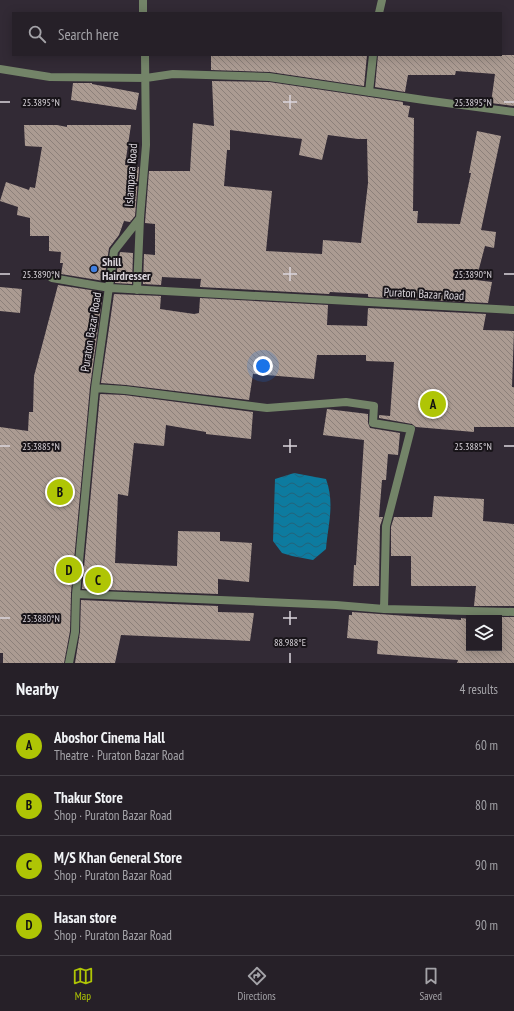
<!DOCTYPE html>
<meta charset="utf-8">
<style>
body{margin:0;font-family:"PT Sans Narrow",sans-serif;background:#322d34;color:#f1f3f6}
.controls{position:absolute;right:12px;bottom:12px;display:grid;overflow:hidden;border-radius:0px;box-shadow:0 2px 10px #0003}
.controls button{width:36px;height:36px;display:grid;place-items:center;padding:0;border:0;border-bottom:1px solid #423e45;background:#262028;color:#f1f3f6;font:20px sans-serif}
.you{position:absolute;left:263px;top:366px;width:14px;height:14px;margin:-10px;border:3px solid #fff;border-radius:50%;background:#1a73e8;box-shadow:0 0 0 6px #1a73e833}
.badge{display:grid;place-items:center;width:26px;height:26px;border-radius:50%;background:#afc505;color:#111;font-size:13px;font-weight:700}
.pin{position:absolute;translate:-50% -50%;border:2px solid #fff;box-shadow:0 1px 4px #0006}
.list{margin:0;padding:0;list-style:none}
h2{display:flex;justify-content:space-between;align-items:center;height:52px;margin:0;padding:0 16px;font-size:17px}
h2 small{font-size:13px;font-weight:400;color:#a4a3a8}
.list li{display:grid;grid-template-columns:26px 1fr auto;gap:12px;align-items:center;box-sizing:border-box;height:60px;padding:0 16px;border-top:1px solid #423e45}
.list b{display:block;font-size:15px;white-space:nowrap}
.list p{margin:0;font-size:13px;white-space:nowrap;color:#a4a3a8}
.list em{font-size:13px;font-style:normal;color:#a4a3a8}
.icon{flex:none;width:22px;height:22px;fill:none;stroke:currentColor;stroke-width:2;stroke-linecap:round;stroke-linejoin:round}
.map{position:relative;flex:none;width:514px;height:663px;overflow:hidden}
.search{position:absolute;background:#262028;box-shadow:0 2px 10px #0003;left:12px;right:12px;top:12px;height:44px;display:flex;align-items:center;gap:10px;box-sizing:border-box;padding:0 14px;border-radius:0px;color:#a4a3a8;font-size:15px}
.sheet{height:292px;background:#262028}
nav{display:flex;justify-content:space-around;align-items:center;box-sizing:border-box;height:56px;border-top:1px solid #423e45;background:#262028;font-size:11px;color:#a4a3a8}
nav a{display:grid;justify-items:center;gap:2px}
nav .on{color:#afc505}
.map>svg:first-child{display:block}
</style>
<div class="map">
<svg width="514" height="663" viewBox="0 0 514 663">
<defs>
<pattern id="water-waves" width="16" height="10" patternUnits="userSpaceOnUse"><rect width="16" height="10" fill="#0d7b9f"/><path d="M0 5q4-4 8 0t8 0" fill="none" stroke="#22637a"/></pattern>
<pattern id="building-back-hatch" width="6" height="6" patternUnits="userSpaceOnUse"><rect width="6" height="6" fill="#ab9b92"/><path d="M-1 5l2 2M0 0l6 6M5-1l2 2" fill="none" stroke="#8c807a"/></pattern>
</defs>
<rect width="100%" height="100%" fill="#322a35"/>
<!-- water -->
<path fill="url(#water-waves)" d="M294,473L326,479C335,504 328,524 326,549L313,560L292,556L282,553L273,541L275,479Z"/>
<!-- building -->
<path fill="url(#building-back-hatch)" fill-rule="evenodd" d="M211,55H367L364,86L270,72L211,70Z
M378,55H514V106L491,103L495,74L456,71L455,75H408L405,92L375,87Z
M212,81L269,82L403,102V105L410,106L408,117L414,118L413,211H418L417,223L460,224L471,173H469L477,131L501,136L481,230L496,232L494,248L485,246L476,280L492,282L488,303L368,297V294L330,292L329,294L200,287L201,279L162,277L161,285L143,284L144,254L155,255V224L145,223L149,171H190L193,123L214,126ZM230,130L302,139L299,155L322,160L328,135L358,139H367L368,183L361,243L323,240L322,254L266,251L272,191L224,186L227,150H230Z
M73,83H92V84L139,93L136,110L71,100Z
M24,125H57L67,127V125H131L125,165L139,167L135,216L130,222L124,221L119,235L109,248L104,281L61,274L63,263H60L61,252L49,251V236H30V218L17,215L18,207L0,201L6,182L29,190L30,187L35,188L42,147L25,146Z
M120,252L133,253L132,284L115,283Z
M58,285L103,292L90,387L71,593L70,631L64,663H3V653H0V427L28,431L29,412H33L34,376Z
M0,287L22,289L20,313L0,311Z
M114,294L161,296L160,309L194,314L199,313L200,298L328,305L327,325L367,326L368,308L486,314L483,330L514,331L512,387H514V427H474V432L416,427L412,424L379,418V415L390,416L394,362L366,361V355H317L314,379L253,374L249,400L126,385L101,383Z
M100,394L124,395L253,412L251,439L206,434V432L166,425L164,446L134,443L128,496L118,494L115,563L177,566L178,531L220,532V541L252,543L249,582L218,579V594L82,589Z
M327,409L368,414V423L370,428L400,433L398,455L388,454L386,480H382L379,517H383L380,526L379,586H353L354,565H356L364,440L323,435Z
M434,496L484,499L483,521L514,524V606H474L476,586H411V556H391V527L394,517H432Z
M81,600L218,606V612L254,613L250,641L121,635L115,663H75L80,632Z
M352,612L461,620V618L469,619V648H499V618H473V617H514V663H457L458,660L377,654L378,641L347,638L349,615H352Z"/>
<g fill="none" stroke-linecap="round" stroke-linejoin="round">
<!-- service -->
<path stroke="#738468" stroke-width="8" d="M52,278L110,288"/>
<!-- minor -->
<path stroke="#738468" stroke-width="8" d="M143,0V13
M379,13L382,0
M0,69L50,77L146,78L173,74L269,77L424,100L514,112
M369,92L373,55
M110,288L514,310
M137,290L140,218
M95,388L125,390L267,408L346,402L374,406L373,423L411,429L386,526L384,609
M76,594L336,605L384,609L514,612
M69,663L75,632L76,594L95,388L114,251L140,218L146,145L145,55"/>
</g>
<!-- ticks -->
<path fill="none" stroke="#dbd6dd" stroke-width="1.5" d="M290,95V109M0,102H10M283,102H297M504,102H514M290,267V281M0,274H10M283,274H297M504,274H514M290,439V453M0,446H10M283,446H297M504,446H514M290,611V625M0,618H10M283,618H297M290,653V663"/>
<!-- markers -->
<circle fill="#3f7fe0" stroke="#181419" stroke-width="1.5" cx="94" cy="269" r="4"/>
<g text-anchor="middle" stroke-width="4" stroke-linejoin="round" paint-order="stroke">
<!-- street labels -->
<g font-size="12" fill="#dbd6dd" stroke="#181419">
<text transform="translate(131 175) rotate(-86)" y="4">Islampara Road</text>
<text transform="translate(424 294) rotate(3)" y="4">Puraton Bazar Road</text>
<text transform="translate(91 332) rotate(-81)" y="4">Puraton Bazar Road</text>
</g>
<!-- poi labels -->
<g font-size="12" font-weight="bold" fill="#dbd6dd" stroke="#181419" text-anchor="start">
<text x="102" y="266">Shill<tspan x="102" dy="14">Hairdresser</tspan></text>
</g>
</g>
<g font-size="10" text-anchor="middle" fill="#dbd6dd" stroke="#181419" stroke-width="4" stroke-linejoin="round" paint-order="stroke">
<text x="41" y="106">25.3895°N</text>
<text x="473" y="106">25.3895°N</text>
<text x="41" y="278">25.3890°N</text>
<text x="473" y="278">25.3890°N</text>
<text x="41" y="450">25.3885°N</text>
<text x="473" y="450">25.3885°N</text>
<text x="41" y="622">25.3880°N</text>
<text x="290" y="646">88.988°E</text>
</g>
</svg>
<div class="controls">
<button><svg class="icon" aria-label="layers" viewBox="0 0 24 24"><path d="M12 4l9 5-9 5-9-5zM3 14l9 5 9-5"/></svg></button>
</div>
<div class="you"></div>
<div class="pin badge" style="left:433px;top:404px">A</div>
<div class="pin badge" style="left:60px;top:492px">B</div>
<div class="pin badge" style="left:98px;top:580px">C</div>
<div class="pin badge" style="left:69px;top:570px">D</div>
<div class="search"><svg class="icon" aria-label="search" viewBox="0 0 24 24"><circle cx="10" cy="10" r="6"/><path d="M15 15l6 6"/></svg>Search here</div>
</div>
<section class="sheet">
<h2>Nearby<small>4 results</small></h2>
<ul class="list">
<li><span class="badge">A</span><div><b>Aboshor Cinema Hall</b><p>Theatre · Puraton Bazar Road</p></div><em>60 m</em></li>
<li><span class="badge">B</span><div><b>Thakur Store</b><p>Shop · Puraton Bazar Road</p></div><em>80 m</em></li>
<li><span class="badge">C</span><div><b>M/S Khan General Store</b><p>Shop · Puraton Bazar Road</p></div><em>90 m</em></li>
<li><span class="badge">D</span><div><b>Hasan store</b><p>Shop · Puraton Bazar Road</p></div><em>90 m</em></li>
</ul>
</section>
<nav>
<a class="on"><svg class="icon" aria-label="map" viewBox="0 0 24 24"><path d="M3 6l6-2 6 2 6-2v14l-6 2-6-2-6 2zM9 4v14M15 6v14"/></svg>Map</a>
<a><svg class="icon" aria-label="directions" viewBox="0 0 24 24"><path d="M12 3l9 9-9 9-9-9zM9 14v-3h6M13 9l2 2-2 2"/></svg>Directions</a>
<a><svg class="icon" aria-label="saved" viewBox="0 0 24 24"><path d="M7 4h10v16l-5-4-5 4z"/></svg>Saved</a>
</nav>
